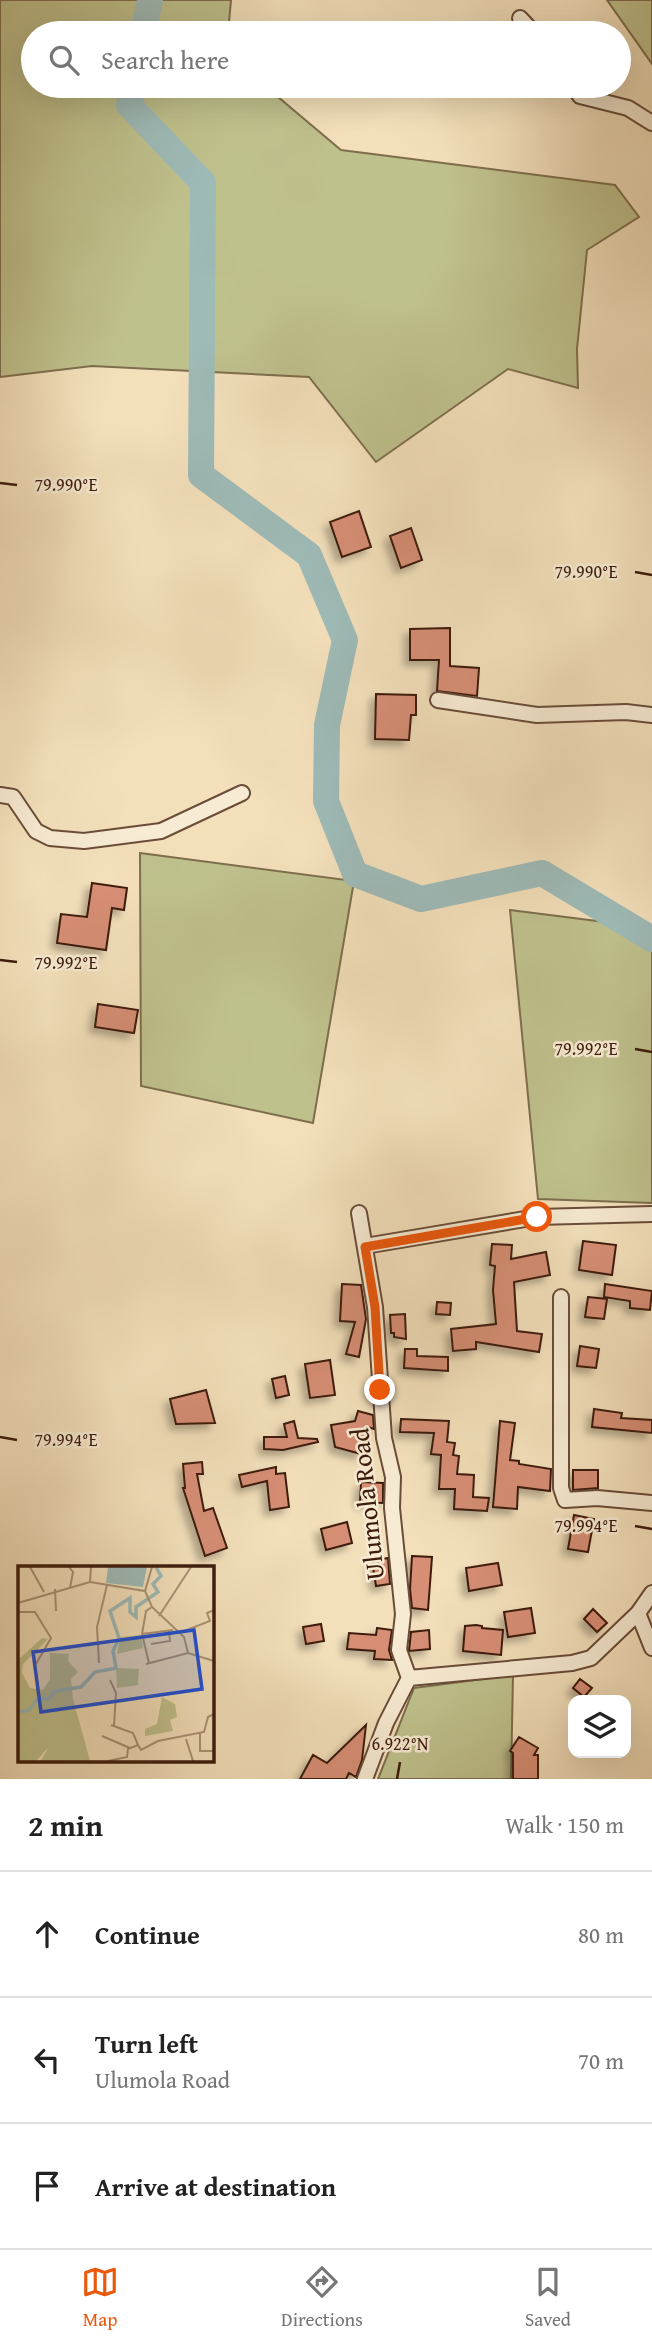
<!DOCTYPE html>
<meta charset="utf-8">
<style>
body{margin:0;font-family:"Gentium Book Plus",serif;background:#f2f2f2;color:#222}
.controls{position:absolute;right:21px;bottom:21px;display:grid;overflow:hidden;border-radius:14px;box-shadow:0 7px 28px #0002}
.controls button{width:63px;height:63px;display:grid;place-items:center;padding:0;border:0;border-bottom:2px solid #e0e0e0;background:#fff;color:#222;font:35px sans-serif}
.stop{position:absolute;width:21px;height:21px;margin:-16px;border:5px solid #ea580c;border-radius:50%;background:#fff}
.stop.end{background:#ea580c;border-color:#fff;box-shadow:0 2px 7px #0008}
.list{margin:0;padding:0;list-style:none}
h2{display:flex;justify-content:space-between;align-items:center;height:91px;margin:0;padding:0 28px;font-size:30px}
h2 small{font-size:23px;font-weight:400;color:#767676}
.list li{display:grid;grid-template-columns:46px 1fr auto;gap:21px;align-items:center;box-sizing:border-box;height:126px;padding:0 28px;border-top:2px solid #e0e0e0}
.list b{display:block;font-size:26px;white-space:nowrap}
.list p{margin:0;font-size:23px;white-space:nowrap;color:#767676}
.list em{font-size:23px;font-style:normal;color:#767676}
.icon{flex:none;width:38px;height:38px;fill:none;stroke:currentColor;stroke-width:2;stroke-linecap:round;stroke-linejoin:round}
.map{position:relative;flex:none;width:652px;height:1779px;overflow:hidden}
.search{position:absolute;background:#fff;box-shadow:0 7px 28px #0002;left:21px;right:21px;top:21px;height:77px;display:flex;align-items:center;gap:18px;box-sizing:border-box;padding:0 24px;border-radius:38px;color:#767676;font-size:26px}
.sheet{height:469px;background:#fff}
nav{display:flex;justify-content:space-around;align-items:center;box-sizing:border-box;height:98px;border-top:2px solid #e0e0e0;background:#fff;font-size:19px;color:#767676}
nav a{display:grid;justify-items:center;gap:4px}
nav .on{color:#ea580c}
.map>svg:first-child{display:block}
</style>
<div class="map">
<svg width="652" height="1779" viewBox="0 0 652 1779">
<defs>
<filter id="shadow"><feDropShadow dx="-5.5" dy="5.5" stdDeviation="3.5" flood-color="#0004"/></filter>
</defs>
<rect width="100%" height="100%" fill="#f3e0bb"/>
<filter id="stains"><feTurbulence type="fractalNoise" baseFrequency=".00286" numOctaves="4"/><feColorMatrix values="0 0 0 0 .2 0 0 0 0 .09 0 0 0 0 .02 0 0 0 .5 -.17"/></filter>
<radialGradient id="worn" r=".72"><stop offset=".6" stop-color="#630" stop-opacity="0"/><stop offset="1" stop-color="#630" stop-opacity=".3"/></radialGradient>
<!-- green -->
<path fill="#bfc18d" stroke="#7e6e4d" stroke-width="2" d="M0,0H231L228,33H33V86H265L341,150L615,185L639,217L587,250L577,349L578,388L508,369L376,462L309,377L92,366L0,377Z
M607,0H652V64Z
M140,853L354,881L313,1123L141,1086Z
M510,910L605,922L652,947V1203L538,1199Z
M513,1675L511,1779H378L414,1688Z"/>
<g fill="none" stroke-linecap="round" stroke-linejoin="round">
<!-- river -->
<path stroke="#9ebbb8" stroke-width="26" d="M143,33L150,0
M133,86L129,105L203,183L201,475L309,555L345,640L327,725L326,801L355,874L421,899L542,873L652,939"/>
</g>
<!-- building -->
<path fill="#d68e74" stroke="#3d1b0d" stroke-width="2" filter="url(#shadow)" d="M359,511L371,547L342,557L330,522Z
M411,528L422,560L401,568L390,536Z
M450,628V666L479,668L477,696L437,691L439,660H410V629Z
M376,694L416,695V715H411L409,740L375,739Z
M92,883L127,888L124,910L112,908L106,950L57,943L61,914L87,917Z
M98,1004L138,1010L134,1033L95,1027Z
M583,1241L616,1245L612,1275L579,1270Z
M492,1244L512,1245L511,1259L546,1252L550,1275L514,1282L517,1331L542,1334L539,1352L476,1342V1349L453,1351L451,1329L496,1324L493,1290L495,1266L490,1265Z
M342,1284L361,1285L366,1319L359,1357L346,1354L355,1322L340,1321Z
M605,1284L652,1291L650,1310L630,1308V1301L604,1297Z
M588,1297L607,1299L604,1319L585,1317Z
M437,1302L451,1303L450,1315L436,1314Z
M405,1314L406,1339L394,1337V1333H391L390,1315Z
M580,1346L599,1349L596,1368L577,1366Z
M405,1349H417V1356L448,1357V1371L404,1368Z
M330,1360L335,1395L310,1398L305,1364Z
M285,1376L289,1395L276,1398L272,1379Z
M206,1390L215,1423L176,1424L170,1399Z
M594,1409L622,1413L621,1418L652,1420V1433L592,1427Z
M358,1411L373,1415L374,1429L368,1427L361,1454L335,1447L331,1425L355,1421Z
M401,1419L449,1421L447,1442L455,1443L453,1455L459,1456L457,1474L474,1475L473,1497L489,1498L487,1511L454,1509L455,1489H439L441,1455L431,1454L434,1433L400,1432Z
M294,1421L298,1438L317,1439L318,1442L283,1450L264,1449V1437H287L284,1424Z
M500,1421L515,1423L510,1460L519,1461V1464L551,1469L550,1491L518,1487L517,1509L493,1507Z
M202,1462L203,1474H197L204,1511L213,1508L227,1548L205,1556L183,1488H185L183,1464Z
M276,1467V1474L285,1473L289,1507L270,1510L267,1481L242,1487L239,1475Z
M573,1470H598V1488L573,1490Z
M361,1482L383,1483V1503L360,1502Z
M574,1515L594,1519L588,1552L568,1549Z
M347,1522L352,1543L326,1550L321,1529Z
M412,1556L432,1557L428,1610L412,1608L410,1589Z
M388,1558L390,1584L376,1586L372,1561Z
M498,1563L502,1585L469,1591L466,1568Z
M531,1608L535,1633L508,1637L504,1612Z
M593,1609L607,1623L597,1632L584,1619Z
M321,1624L324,1641L306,1644L303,1627Z
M476,1625L482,1626V1628L503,1630L501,1655L463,1651L465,1626Z
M377,1628L392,1630L389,1650L392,1660L374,1659L375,1651L347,1649L349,1633L376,1635Z
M429,1630L430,1649L409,1651L411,1632Z
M580,1679L592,1688L584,1697L573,1688Z
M366,1725L362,1760L356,1777L349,1773L346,1779H300L313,1755L327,1763Z
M519,1737L538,1748L534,1755H538V1779H513V1753L510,1751Z"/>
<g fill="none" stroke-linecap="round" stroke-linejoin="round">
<!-- minor casing -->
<g stroke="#6a4c38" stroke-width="18">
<path id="minor" d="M520,18L534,33
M573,86L580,96L628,108L652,123
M438,700L537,715L626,712L652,715
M0,795L13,797L36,831L50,838L84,841L161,831L242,793
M359,1213L375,1307L384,1438L393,1477L392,1508L403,1614L399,1650L409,1678L386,1723L365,1779
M365,1246L537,1217L652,1214
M561,1297V1488L565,1500L597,1498L652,1503
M638,1613L652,1648
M409,1678L572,1663L591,1658L638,1613L652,1593"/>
</g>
<!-- minor -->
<use href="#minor" stroke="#f7ebd3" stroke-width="14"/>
</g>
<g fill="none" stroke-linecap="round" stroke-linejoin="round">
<!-- route -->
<path stroke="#ea580c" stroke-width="9" d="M380,1390L375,1307L365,1247L537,1217"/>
</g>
<!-- ticks -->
<path fill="none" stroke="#3d1b0d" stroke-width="2.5" d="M0,483L17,485M635,572L652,575M0,960L17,962M635,1049L652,1052M0,1437L17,1440M635,1526L652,1529M397,1779L400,1762"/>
<g text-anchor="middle" stroke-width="5" stroke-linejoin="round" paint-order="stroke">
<!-- street labels -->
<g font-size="26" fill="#3d1b0d" stroke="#f7ebd3">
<text transform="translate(367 1504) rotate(-96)" y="9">Ulumola Road</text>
</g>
</g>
<!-- overview -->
<g transform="translate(18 1566)">
<rect width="196" height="196" fill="#f3e0bb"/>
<path d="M123,69L125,82L99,88L102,71ZM24,72L30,73L5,98L4,107L12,122L25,124L32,113V87L51,88L50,95L60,106L53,113L55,133L72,195H23L30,182L18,195H0V94ZM98,102L121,103L120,119L99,122ZM144,131L157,138L159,151L152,154L155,165L127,170V163L139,158Z" fill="#bfc18d"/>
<path d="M90,1H129L125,21L88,17Z" fill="#9ebbb8"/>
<path fill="none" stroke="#9ebbb8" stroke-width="3.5" d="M0,145H10L20,132L31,133L37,125L63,121L77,106L98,102L95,85L101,72L92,45L112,32V46L118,51V41L140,26L135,18L143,10L138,1"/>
<path fill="none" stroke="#aa9175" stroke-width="2" d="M12,1L26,26M51,1L55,6L52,22M72,16L127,25L134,1M37,23L38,45M127,25L134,41L166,71L170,87M0,37L72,16L73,1M0,46H17L33,72L18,98M141,50L173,1M161,67L192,55L189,47L196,44M124,68L155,64M133,78L152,75L151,65M81,97L79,61L89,19M131,97L124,68L128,45L134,41M128,98L170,87L196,95M92,114L98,127L96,160M93,159L115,167L120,179M182,166V185H196M84,170L112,182M168,173L175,195M90,195L109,191L110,183L120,179L123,184L140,175L186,166L190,151L196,148"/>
<path fill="#1d4ed8" fill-opacity="0.15" stroke="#1d4ed8" stroke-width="3.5" d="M176,64L184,123L23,146L15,86Z"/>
<rect width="196" height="196" fill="none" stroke="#3d1b0d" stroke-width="3.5"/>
</g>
<g font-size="18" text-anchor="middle" fill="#3d1b0d" stroke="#f7ebd3" stroke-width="5" stroke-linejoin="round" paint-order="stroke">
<text x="66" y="491">79.990°E</text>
<text x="586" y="578">79.990°E</text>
<text x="66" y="969">79.992°E</text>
<text x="586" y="1055">79.992°E</text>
<text x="66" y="1446">79.994°E</text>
<text x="586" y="1532">79.994°E</text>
<text x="400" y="1750">6.922°N</text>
</g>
<rect width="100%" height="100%" filter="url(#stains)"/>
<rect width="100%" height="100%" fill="url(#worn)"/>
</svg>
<div class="controls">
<button><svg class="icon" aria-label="layers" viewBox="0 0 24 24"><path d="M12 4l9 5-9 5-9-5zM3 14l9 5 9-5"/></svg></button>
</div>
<div class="stop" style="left:537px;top:1217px"></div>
<div class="stop end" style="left:380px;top:1390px"></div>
<div class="search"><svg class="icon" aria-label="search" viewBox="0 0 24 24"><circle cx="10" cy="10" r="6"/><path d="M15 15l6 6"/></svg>Search here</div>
</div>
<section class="sheet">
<h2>2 min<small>Walk · 150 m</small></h2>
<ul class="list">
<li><svg class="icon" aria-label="ahead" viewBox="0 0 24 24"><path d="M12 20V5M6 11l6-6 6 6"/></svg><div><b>Continue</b></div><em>80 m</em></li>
<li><svg class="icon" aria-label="left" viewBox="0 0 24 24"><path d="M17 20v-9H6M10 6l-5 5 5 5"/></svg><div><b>Turn left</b><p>Ulumola Road</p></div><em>70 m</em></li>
<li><svg class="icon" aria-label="arrive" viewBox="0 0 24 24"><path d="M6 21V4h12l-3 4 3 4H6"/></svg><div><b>Arrive at destination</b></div></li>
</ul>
</section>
<nav>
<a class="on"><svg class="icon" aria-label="map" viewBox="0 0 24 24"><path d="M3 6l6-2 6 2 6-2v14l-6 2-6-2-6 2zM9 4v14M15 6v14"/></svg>Map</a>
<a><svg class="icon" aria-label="directions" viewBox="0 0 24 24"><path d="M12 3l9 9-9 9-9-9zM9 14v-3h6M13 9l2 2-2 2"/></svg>Directions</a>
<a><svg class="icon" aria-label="saved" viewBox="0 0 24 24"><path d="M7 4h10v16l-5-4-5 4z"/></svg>Saved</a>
</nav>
